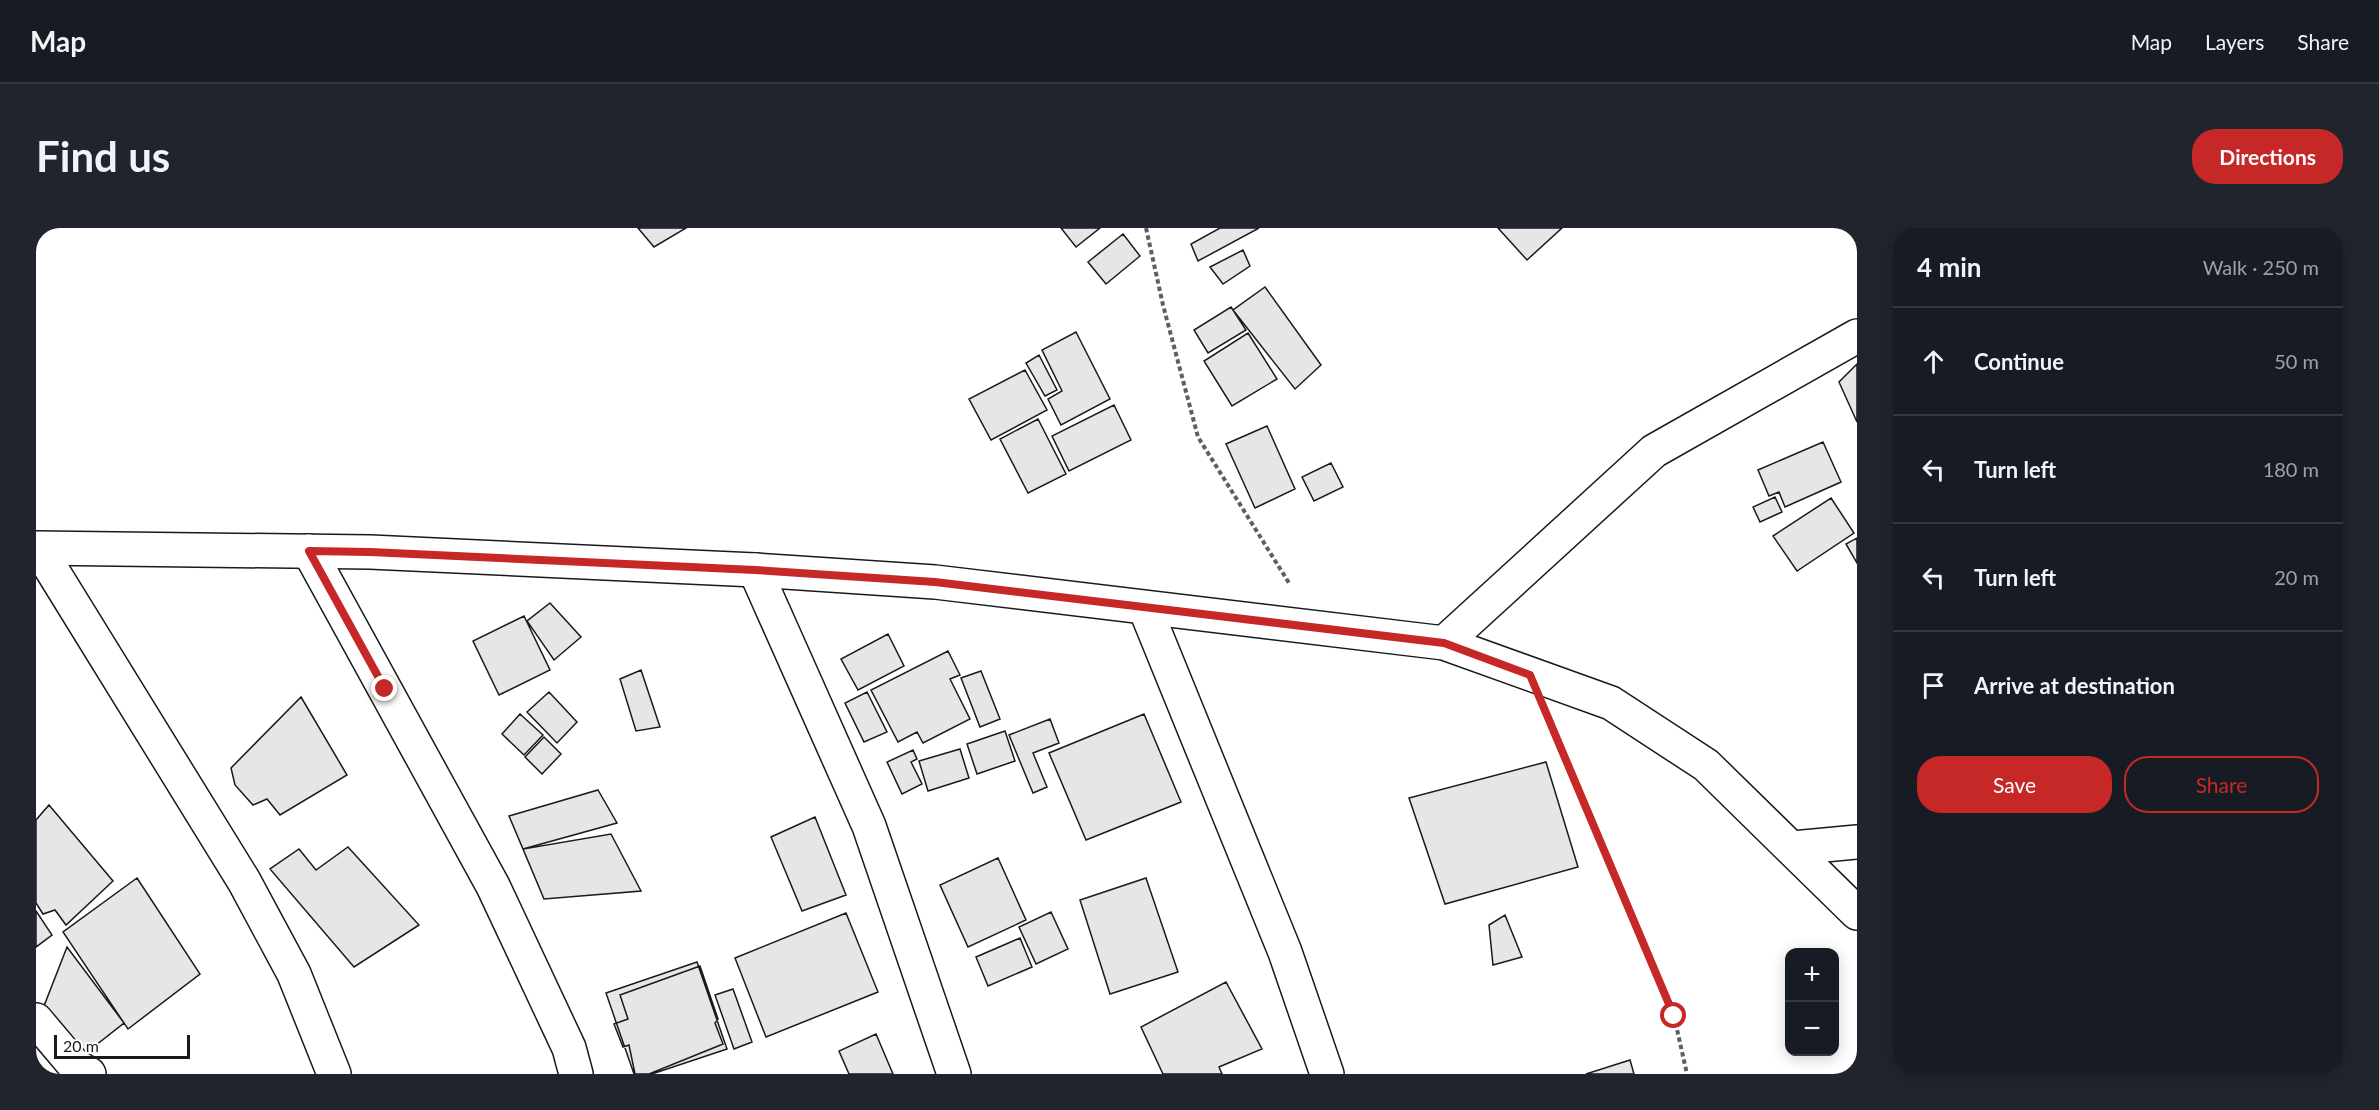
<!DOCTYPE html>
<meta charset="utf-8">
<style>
body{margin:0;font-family:Lato,sans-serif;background:#20242c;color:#f1f3f6}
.controls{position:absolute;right:18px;bottom:18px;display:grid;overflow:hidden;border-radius:12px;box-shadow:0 3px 15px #0003}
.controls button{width:54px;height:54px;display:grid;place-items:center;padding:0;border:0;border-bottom:2px solid #363941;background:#171b24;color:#f1f3f6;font:30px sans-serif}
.scale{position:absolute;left:18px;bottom:15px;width:136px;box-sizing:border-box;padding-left:6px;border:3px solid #1a1a1a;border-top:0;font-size:16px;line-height:21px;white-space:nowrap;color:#1a1a1a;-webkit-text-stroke:4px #fff;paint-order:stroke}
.stop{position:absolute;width:18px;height:18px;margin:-14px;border:4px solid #c62828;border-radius:50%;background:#fff}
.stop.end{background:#c62828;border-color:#fff;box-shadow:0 2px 6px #0008}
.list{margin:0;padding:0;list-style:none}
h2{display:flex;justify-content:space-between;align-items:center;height:78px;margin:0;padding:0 24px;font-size:26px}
h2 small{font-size:20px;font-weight:400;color:#9ea1a6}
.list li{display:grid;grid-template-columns:39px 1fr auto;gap:18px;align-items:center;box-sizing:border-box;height:108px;padding:0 24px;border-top:2px solid #363941}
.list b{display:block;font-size:22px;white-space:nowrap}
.list em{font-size:20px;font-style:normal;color:#9ea1a6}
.actions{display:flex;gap:12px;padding:18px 24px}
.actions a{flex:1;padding:14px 0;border:2px solid #c62828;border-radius:24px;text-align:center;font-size:21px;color:#c62828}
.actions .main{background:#c62828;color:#fff}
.icon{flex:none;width:33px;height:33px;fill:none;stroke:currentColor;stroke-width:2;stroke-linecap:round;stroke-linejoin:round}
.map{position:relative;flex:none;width:1821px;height:846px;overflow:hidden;border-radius:24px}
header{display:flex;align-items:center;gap:36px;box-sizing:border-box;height:84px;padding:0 30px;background:#171b24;border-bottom:2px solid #363941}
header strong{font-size:28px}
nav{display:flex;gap:33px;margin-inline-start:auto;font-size:21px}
.intro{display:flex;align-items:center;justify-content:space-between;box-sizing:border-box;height:144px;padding:0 36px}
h1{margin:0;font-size:42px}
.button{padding:15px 27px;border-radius:24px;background:#c62828;color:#fff;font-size:21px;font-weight:700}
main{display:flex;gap:36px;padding:0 36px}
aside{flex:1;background:#171b24;border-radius:24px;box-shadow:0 3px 15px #0003}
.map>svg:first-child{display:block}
</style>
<header>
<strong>Map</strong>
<nav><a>Map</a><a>Layers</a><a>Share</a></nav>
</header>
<div class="intro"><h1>Find us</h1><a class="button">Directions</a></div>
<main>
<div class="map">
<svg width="1821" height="846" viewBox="0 0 1821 846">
<rect width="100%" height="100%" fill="#fff"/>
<!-- building -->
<path fill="#e6e6e6" stroke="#1a1a1a" stroke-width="1.5" d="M602,0H650L618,19Z
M1025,0H1064L1040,19Z
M1184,0H1223L1162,33L1155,16Z
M1462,0H1526L1491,32Z
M1087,6L1104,28L1070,56L1052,34Z
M1207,22L1214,38L1187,56L1174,39Z
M1229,59L1285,137L1259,161L1197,82Z
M1195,79L1210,102L1172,125L1158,102Z
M1040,104L1074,171L1025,197L1012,171L1026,163L1006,122Z
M1212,105L1241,151L1196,178L1168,133Z
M1003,127L1021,162L1009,168L990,135Z
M1821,136V194L1803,154Z
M989,142L1011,182L955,212L933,171Z
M1078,177L1095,212L1033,243L1016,208Z
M1002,191L1030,246L992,265L964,211Z
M1231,198L1259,261L1219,280L1190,216Z
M1787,214L1805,254L1749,279L1743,264L1733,268L1722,242Z
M1295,235L1307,259L1278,273L1266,249Z
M1739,269L1746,284L1724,294L1717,279Z
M1795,270L1818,305L1761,343L1737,308Z
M1821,310V335L1810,316Z
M514,375L545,409L518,432L491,393Z
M488,388L514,442L463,467L437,413Z
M852,406L868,438L822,462L805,431Z
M912,423L924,447L914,451L934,491L887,515L881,504L862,514L835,462Z
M605,442L624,499L600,503L584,451Z
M945,443L964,491L944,499L925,450Z
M513,464L541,494L521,515L491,484Z
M831,464L851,504L828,514L809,475Z
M265,469L311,547L244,587L231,571L217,577L199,557L195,540Z
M484,486L507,507L488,527L466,506Z
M1108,486L1145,574L1050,612L1013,525Z
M1014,491L1023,515L997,525L1011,559L997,565L973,507Z
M969,503L979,533L941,546L931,516Z
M508,509L525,526L506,546L489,529Z
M924,521L933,550L892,563L883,533Z
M877,522L881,531L875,534L886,556L866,566L851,534Z
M1510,534L1542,639L1409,676L1373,570Z
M562,562L581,595L487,621L473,588Z
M13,577L77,653L30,697L19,682L7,686L0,675V592Z
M779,589L810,667L766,683L735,609Z
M575,606L605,663L508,671L487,621Z
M312,619L383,697L318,739L234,641L263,621L280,642Z
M962,630L990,692L932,719L904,657Z
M101,650L164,746L92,801L27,704Z
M1110,650L1142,744L1074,766L1044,672Z
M0,683L16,707L0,719Z
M1015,684L1032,721L1000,736L983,699Z
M810,685L842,764L730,809L699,730Z
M1469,687L1486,729L1457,737L1453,697Z
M984,710L996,739L952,758L940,729Z
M31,719L88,795L46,828L8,778Z
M661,734L691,821L616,846H598L570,765Z
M664,738L682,791L679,795L687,816L613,846H599L593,817L587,819L578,796L592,791L584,767Z
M1190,754L1226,821L1183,839L1186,846H1127L1105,799Z
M697,761L716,814L698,821L679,767Z
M840,806L857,846H813L803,823Z
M1594,832L1598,846H1550Z"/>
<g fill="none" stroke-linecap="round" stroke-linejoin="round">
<!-- minor casing -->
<g stroke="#1a1a1a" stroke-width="36">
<path id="minor" d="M3,321L208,653L258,746L298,846
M273,323L457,658L533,820L540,846
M719,342L833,598L918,846
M1109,380L1249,724L1291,846
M1408,415L1618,223L1821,108
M1757,620L1821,614
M0,792L38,837L53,846"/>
</g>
<!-- major casing -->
<g stroke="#1a1a1a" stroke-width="36">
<path id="major" d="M0,320L334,324L719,342L899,354L1408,415L1575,475L1670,537L1821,685"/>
</g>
<!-- path -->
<path stroke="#5f5f5f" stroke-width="4" stroke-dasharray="4.5 3" stroke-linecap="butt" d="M1110,0L1127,77L1162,209L1253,355
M1516,497L1638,788L1651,846"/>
<!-- minor -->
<use href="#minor" stroke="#fff" stroke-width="33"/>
<!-- major -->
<use href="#major" stroke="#fff" stroke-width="33"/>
</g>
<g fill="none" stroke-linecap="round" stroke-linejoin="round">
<!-- route -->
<path stroke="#c62828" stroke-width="8" d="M349,461L273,323L334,324L719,342L899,354L1408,415L1494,447L1638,788"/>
</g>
</svg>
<div class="controls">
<button>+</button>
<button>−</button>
</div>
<div class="scale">20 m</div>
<div class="stop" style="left:1638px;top:788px"></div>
<div class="stop end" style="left:349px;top:461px"></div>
</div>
<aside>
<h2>4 min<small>Walk · 250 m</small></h2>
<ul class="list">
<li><svg class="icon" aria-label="ahead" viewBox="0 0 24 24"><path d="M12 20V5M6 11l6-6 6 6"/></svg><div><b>Continue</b></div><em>50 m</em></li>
<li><svg class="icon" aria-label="left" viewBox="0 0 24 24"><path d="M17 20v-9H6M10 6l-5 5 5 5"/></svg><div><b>Turn left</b></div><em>180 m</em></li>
<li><svg class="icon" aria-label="left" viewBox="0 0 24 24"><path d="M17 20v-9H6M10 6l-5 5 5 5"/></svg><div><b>Turn left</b></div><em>20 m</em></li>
<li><svg class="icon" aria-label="arrive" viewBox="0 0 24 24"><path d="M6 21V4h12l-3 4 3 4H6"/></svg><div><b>Arrive at destination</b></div></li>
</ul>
<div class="actions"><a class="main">Save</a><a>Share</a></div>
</aside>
</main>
